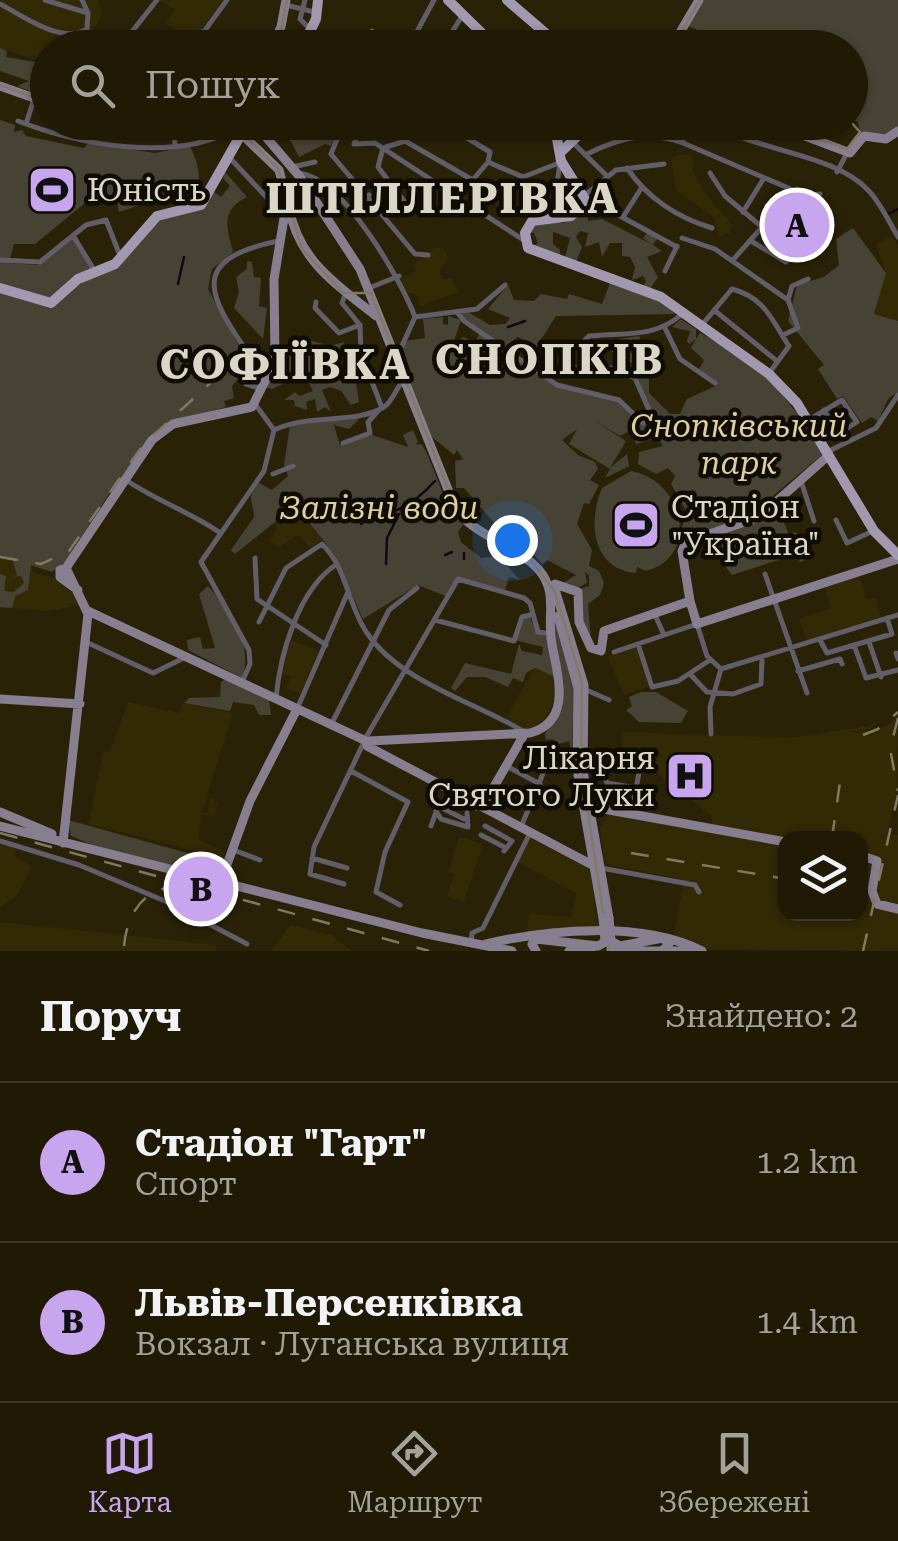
<!DOCTYPE html>
<html lang="uk">
<meta charset="utf-8">
<style>
body{margin:0;font-family:"Roboto Serif",serif;background:#28230f;color:#f1f3f6}
.controls{position:absolute;right:30px;bottom:30px;display:grid;overflow:hidden;border-radius:20px;box-shadow:0 2px 8px #0004}
.controls button{width:90px;height:90px;display:grid;place-items:center;padding:0;border:0;border-bottom:2px solid #3d3827;background:#201a05;color:#f1f3f6;font:50px sans-serif}
.you{position:absolute;left:512px;top:540px;width:35px;height:35px;margin:-25px;border:8px solid #fff;border-radius:50%;background:#1a73e8;box-shadow:0 0 0 15px #1a73e833}
.badge{display:grid;place-items:center;width:65px;height:65px;border-radius:50%;background:#c8a5ef;color:#111;font-size:32px;font-weight:700}
.pin{position:absolute;translate:-50% -50%;border:5px solid #fff;box-shadow:0 2px 10px #0006}
.list{margin:0;padding:0;list-style:none}
h2{display:flex;justify-content:space-between;align-items:center;height:130px;margin:0;padding:0 40px;font-size:42px}
h2 small{font-size:32px;font-weight:400;color:#a2a19a}
.list li{display:grid;grid-template-columns:65px 1fr auto;gap:30px;align-items:center;box-sizing:border-box;height:160px;padding:0 40px;border-top:2px solid #3d3827}
.list b{display:block;font-size:38px;white-space:nowrap}
.list p{margin:0;font-size:32px;white-space:nowrap;color:#a2a19a}
.list em{font-size:32px;font-style:normal;color:#a2a19a}
.icon{flex:none;width:55px;height:55px;fill:none;stroke:currentColor;stroke-width:2;stroke-linecap:round;stroke-linejoin:round}
.map{position:relative;flex:none;width:898px;height:951px;overflow:hidden}
.search{position:absolute;background:#201a05;box-shadow:0 2px 8px #0004;left:30px;right:30px;top:30px;height:110px;display:flex;align-items:center;gap:25px;box-sizing:border-box;padding:0 35px;border-radius:55px;color:#a2a19a;font-size:38px}
.sheet{height:450px;background:#201a05}
nav{display:flex;justify-content:space-around;align-items:center;box-sizing:border-box;height:140px;border-top:2px solid #3d3827;background:#201a05;font-size:28px;color:#a2a19a}
nav a{display:grid;justify-items:center;gap:5px}
nav .on{color:#c8a5ef}
.map>svg:first-child{display:block}
</style>
<div class="map">
<svg width="898" height="951" viewBox="0 0 898 951">
<rect width="100%" height="100%" fill="#2a2207"/>
<!-- built -->
<path fill="#322905" fill-rule="evenodd" d="M0,0H99L102,15L83,47L48,48L47,64L0,48Z
M160,0H223L192,42L166,24L175,10Z
M685,154L692,156L693,171L705,194L732,224L730,233L720,236L714,218L676,190L671,157Z
M892,236L898,245V321L874,314L886,273L876,244Z
M434,248H443L449,257L439,272L443,279L452,278L458,292L420,306L416,294L406,292L401,279L417,271L413,265Z
M300,510L322,540L310,548L298,535L278,548L270,540L277,528L274,522Z
M0,558L31,565L33,572L67,583L82,605L46,611L0,608Z
M859,574L867,600L875,598L881,617L807,641L799,619L831,608L824,585Z
M291,640L319,651L300,694L286,688L292,676L280,674Z
M638,646L652,686L624,695L607,656Z
M534,668L558,678L557,695L546,719L538,728L527,730L506,718Z
M128,702L179,713L182,703L233,713L202,812L212,814L207,811L211,797L215,799L214,806L219,799L214,817L202,814L198,839L225,852L223,858L89,824L103,751L110,752Z
M898,714L897,792L887,834L898,835V951L706,949L674,935L684,880L605,864L600,828L608,814L712,832V817L623,746L621,732L789,738L869,726L888,716L869,729L847,732L871,730L888,725ZM786,838H860V914H786Z
M459,837L483,844L464,902L447,897L454,874L448,872Z
M529,837L590,869L599,932L526,937L529,914L571,917L576,893L516,861Z
M0,844L16,848L14,856L32,866L18,894L0,908Z
M0,922L216,945V951H0Z
M290,925L331,935L352,951H271Z"/>
<!-- green -->
<path fill="#474334" d="M704,0H898V129L886,137L861,134L858,122L851,119L850,48L732,47L684,24Z
M0,48L7,51L6,57L47,64V98L17,86L29,81L0,71Z
M0,120L15,125L14,132L22,130L26,136L84,148L88,143L155,153L190,146C197,162 205,180 192,194L184,190L119,212L117,201L100,203L91,198L35,244H14L9,263L38,265L73,239L92,270L50,299L0,284Z
M271,123L281,128L289,123H342L331,146L325,144L299,157L292,143Z
M225,172L247,197C221,210 226,225 233,252L212,269L208,289L246,359L243,374L232,386L234,398L224,401L226,407C141,427 110,495 64,563L52,572L31,565L28,590L15,596L12,608L0,607V574L6,576L4,591L14,592L24,583L21,576L9,577L17,576L13,561L0,558V292L54,306L84,281L118,268L160,217L199,210L214,192L221,197L230,186L223,178Z
M588,203V221L602,219L651,244L643,238L647,233L657,239L653,245L662,251L647,257L658,277L650,289L642,288L646,281L643,276L632,280L635,267L630,257L622,256V243H610L602,257L599,242L585,247L588,233L580,231L576,237L582,247L576,262L565,258L570,238L553,232V244L560,250V259L532,247L538,243L534,233L528,232L529,228L545,221L564,223L587,209Z
M853,228L886,273L874,314L898,321V392L888,399L878,421L871,417L862,423L843,396L837,399L818,369L824,365L788,321L797,285L824,277L839,265L836,239Z
M247,261L252,262L254,277L261,278L259,306L267,308L263,339L234,308L239,292L236,277L247,269Z
M610,283L662,302L675,314L556,316L540,341L548,352L581,367L583,372L576,374L518,337L504,347L541,373L545,368V375L557,384L617,399L647,421L651,411L631,372L635,365L609,350L618,339L639,336L641,341H629L623,349L648,362L644,370L649,374V393L670,414H680L687,399L718,385L699,369L704,360L691,348L696,339L689,344L687,341L690,331L672,327L681,319L696,329V339L700,333C762,365 789,396 823,454L768,500L759,514L687,536L682,528L686,510L671,484L675,476L668,468L656,474L638,464L639,452L663,446L657,438L636,444L633,429L620,436L590,418L626,441L610,468L627,454L629,466L605,478L610,469L569,444L577,429L562,440L578,455L595,462L598,469L590,480L599,485L589,504L584,503L577,524L592,550L589,566L599,571L604,583L600,595L588,604L591,641L582,630L580,589L589,586V575L585,572L587,583L574,590L563,583L576,575L547,560L542,564L526,545L493,529L495,524L464,488H456L455,461L463,459L457,450L454,455L432,437L399,359L405,341L425,338L423,319L443,317V324L448,325V316L461,320L453,344L456,349L462,337L476,341L479,334L459,314L468,312L490,325L505,324L510,318L488,309L508,285L514,300L534,301L541,294L567,299L569,294L602,304Z
M302,338L330,346L344,342V349L329,354L332,372L355,377L359,402L351,405L341,391L330,387L322,390L331,412L325,407L317,412L315,399L306,402L307,410L295,406L294,400H284L295,392L299,396L313,391L309,383L293,379L272,389L264,387L278,367L280,348L298,346Z
M360,418L349,429L334,425L340,445L369,434L408,447L403,435L413,430L418,442L415,445L421,444L426,451L450,511L463,525L458,532L461,542L481,558L498,556L520,580L509,577L505,590L459,577L448,597L418,585L363,619L334,554L300,511L280,518L235,554L231,550L254,517C253,501 246,498 259,483L272,490L288,476L284,465L290,425Z
M631,471C685,481 700,557 646,571L637,567L636,573C591,569 588,520 602,488Z
M779,510L789,535L796,532L805,560L800,562L797,554L732,575L725,566L718,534Z
M208,586C230,609 254,646 242,678L188,650L187,640L200,637L203,649L215,648L199,594Z
M525,617H530L537,633L547,637L557,678L535,668L526,673L523,682L513,678L508,687L485,677H467L455,691L451,688L465,663L511,674L519,644L522,651L542,655L543,647L515,640Z
M555,618L574,677L572,754L569,741L552,746L553,739L546,740L545,734C587,667 543,666 555,618Z
M226,679L269,700L271,715H259L254,705L233,702L230,711L184,703L189,698L220,697L221,682Z
M641,692H656L688,711L681,723L639,722L626,710L632,706L629,697Z
M68,820L220,862L219,878L112,853L71,836Z"/>
<g fill="none" stroke-linecap="round" stroke-linejoin="round">
<!-- stream -->
<path stroke="#11071a" stroke-width="2.5" d="M888,214L898,209
M178,284L184,257
M508,327L525,321
M357,515C393,517 411,507 435,481
M361,524L373,517
M464,553V559
M445,555L452,552
M386,564L387,538L399,514"/>
<!-- street -->
<path stroke="#625e69" stroke-width="5" d="M45,0L88,13L82,0
M305,0L300,19L311,30
M0,4C23,16 62,45 87,29L88,13
M286,5L314,12
M372,31L391,48
M202,32L222,48
M73,34L79,48
M119,48L157,0
M192,48L227,0
M408,48L434,0
M442,48L462,16
M18,121C80,145 174,163 235,129
M173,122L175,145
M198,122L202,142
M397,122L362,124L354,144L375,143L525,241
M441,122L490,152L488,162
M478,122H483
M711,122C754,152 833,152 869,191C881,204 889,222 898,237
M26,124L34,99
M558,128L606,175
M68,137L70,122
M683,143L807,196L820,194
M383,148L405,141L471,179
M383,148L378,167L407,205
M331,154L415,254L428,255
M331,154L344,122
M585,155C619,138 646,130 683,143L684,122
M229,157L284,216
M488,162L523,177L559,163
M292,167L315,162
M627,168C647,198 678,218 712,228
M837,172L847,153
M299,173C343,178 400,278 415,317
M710,173L725,196L762,227
M460,195L488,162
M585,195L616,170L664,164
M587,198L677,247
M349,211L369,195
M743,212L764,178
M552,217L560,163
M623,217L642,187
M74,237L94,270
M682,238L715,249L788,300L798,328L783,335
M751,241L786,262L793,253L802,256
M0,260L40,262L86,225L106,220L121,258
M732,261L793,192
M665,271L677,246
M369,288L399,276
M345,295L342,303L360,325L361,353L382,408
M788,300L792,286L808,279
M316,302L315,308L339,333L360,325
M714,310L777,361
M457,312L464,321L557,385L619,400L643,423L649,410L635,378L583,357L579,346L589,336C624,332 654,339 682,314
M415,317L477,309L505,285
M701,326L732,289C766,298 772,321 789,346L770,372
M665,328L680,359L715,383
M396,359L415,317
M259,388L246,384L250,356C208,295 187,260 278,241
M808,420L812,418L842,400L857,422L838,434L824,410
M274,430C310,413 354,425 384,407C392,402 396,389 402,382
M343,443L370,433L368,422L378,411
M827,452L876,428L898,395
M273,474L293,466
M126,480C157,501 188,511 219,532
M801,481L814,521
M836,520L847,543L871,532
M255,558L257,599L326,645
M765,574L807,693
M655,615L664,635
M435,620L514,641L522,617L530,615
M259,622L286,568L322,544C347,568 348,606 367,633C400,682 475,702 523,731
M820,640L827,653L892,634L887,618
M86,642L153,673L186,657
M869,642L881,677
M638,644L652,687L678,681L710,660
M854,645L866,678L898,670
M614,652L697,624L707,656L721,669
M896,653L898,659
M721,669L898,615
M798,671L840,659L842,664
M690,674L707,692L733,694L761,684L762,659
M242,682L250,664L249,650L201,562L264,471L274,430L255,404
M584,689L609,700
M276,698C280,655 298,589 337,564
M297,709L348,592
M331,725L389,610L417,588
M711,734L710,707L721,669
M365,739L458,579L524,598L530,603L538,632L551,634
M508,767L540,784
M351,771L408,802L385,852L376,892L400,905
M583,771L601,768L607,783L636,788
M431,795L438,806L464,819
M436,811L441,819L468,827L467,813
M631,814L639,773
M431,826L437,809
M485,826L512,841L504,851
M521,827L549,759L576,755
M481,835L506,848
M0,841L79,865L165,901L247,944
M233,850L260,860
M312,858L347,868
M601,868L695,885L699,892
M344,884L310,874L314,847L363,744
M471,943L472,933L483,928L529,835"/>
<!-- secondary -->
<path stroke="#877f90" stroke-width="9" d="M270,48L281,27L286,0
M671,48L699,0
M0,86L48,103
M253,122L300,177L360,269L457,512C482,539 520,548 539,570C557,591 548,613 551,638C555,669 576,720 530,733L369,741
M768,122L850,153L864,136L886,139L898,131
M289,208C299,261 337,285 376,316
M555,584L578,592L579,622L591,648L601,651L604,631L690,601L682,551L686,542L759,517L829,455
M554,586L584,685L583,771L609,918
M78,590L60,577V570L66,568L152,440L173,424L252,407L275,361L274,279L287,200L279,170L229,122
M690,601L697,624L898,559
M88,611L364,740
M558,616L578,688L577,769L603,918
M0,699L80,704
M367,746L598,868
M476,806L484,804L525,733
M587,806L786,842
M0,812L52,834
M0,826L422,933L512,951
M63,843L88,614L66,568
M860,855L877,861L872,891L877,904L898,909
M220,884L250,801L297,709
M486,944C549,929 643,921 702,951
M536,951L532,944L536,939L598,946L605,942
M569,951H591
M611,951V941L620,946L663,938
M618,951H662L669,944L663,938
M664,951H689"/>
<!-- primary -->
<path stroke="#a298af" stroke-width="10" d="M448,0L497,48
M507,0L550,37L573,48
M302,48L316,19L318,0
M554,122L561,161L586,201L571,216L532,221L525,233L528,248L661,297L769,374L797,403L874,531L898,555
M561,152L592,122
M0,288L51,303L78,279L115,264L157,216L201,205L248,122"/>
<!-- tram -->
<path stroke="#807a64" stroke-width="2.5" d="M271,48L282,27L287,0
M672,48L700,0
M0,85L48,103
M230,122L278,168L302,249L343,293H371L457,511L480,531L531,560L555,592L582,683L581,767L609,951
M773,122L847,149L860,132L850,121"/>
<!-- rail -->
<path stroke="#807a64" stroke-width="2.5" stroke-dasharray="18 18" stroke-linecap="butt" d="M0,557L41,564L69,551L143,445L219,375
M898,718L890,749L898,791
M863,735L878,729L898,712
M0,833L429,951
M832,838L842,768
M631,853L786,879
M124,946C127,914 144,886 179,887
M863,951L898,795"/>
<!-- secondary-bridge -->
<path stroke="#877f90" stroke-width="9" d="M603,918L605,942
M609,918L611,941"/>
</g>
<!-- icons -->
<defs>
<g id="stadium-square" transform="scale(2.5)"><rect x="-9" y="-9" width="18" height="18" rx="4" fill="#c8a5ef" stroke="#0f0c03"/><path d="M0-5a6.5 5 0 1 0 0 10a6.5 5 0 1 0 0-10ZM-3.5-1.8h7v3.6h-7Z" fill="#111"/></g>
<g id="hospital-square" transform="scale(2.5)"><rect x="-9" y="-9" width="18" height="18" rx="4" fill="#c8a5ef" stroke="#0f0c03"/><path d="M-5-5h3v3.5h4V-5h3V5h-3V1.5h-4V5h-3Z" fill="#111"/></g>
</defs>
<g fill-rule="evenodd">
<use href="#stadium-square" x="52" y="190"/>
<use href="#stadium-square" x="636" y="525"/>
<use href="#hospital-square" x="690" y="776"/>
</g>
<g text-anchor="middle" stroke-width="9" stroke-linejoin="round" paint-order="stroke">
<!-- poi labels -->
<g font-size="32" fill="#dbd7c7" stroke="#0f0c03" text-anchor="start">
<text x="87" y="201">Юність</text>
<text x="671" y="518">Стадіон<tspan x="671" dy="37">"Україна"</tspan></text>
<text x="655" y="769" text-anchor="end">Лікарня<tspan x="655" dy="37">Святого Луки</tspan></text>
</g>
<!-- park labels -->
<g font-size="32" font-style="italic" fill="#dece99" stroke="#0f0c03">
<text x="739" y="437">Снопківський<tspan x="739" dy="37">парк</tspan></text>
<text x="379" y="519">Залізні води</text>
</g>
<!-- district labels -->
<g font-size="42" font-weight="bold" letter-spacing="2.5" fill="#dbd7c7" stroke="#0f0c03">
<text x="443" y="213">ШТІЛЛЕРІВКА</text>
<text x="550" y="374">СНОПКІВ</text>
<text x="286" y="379">СОФІЇВКА</text>
</g>
</g>
</svg>
<div class="controls">
<button><svg class="icon" aria-label="layers" viewBox="0 0 24 24"><path d="M12 4l9 5-9 5-9-5zM3 14l9 5 9-5"/></svg></button>
</div>
<div class="you"></div>
<div class="pin badge" style="left:797px;top:225px">A</div>
<div class="pin badge" style="left:201px;top:889px">B</div>
<div class="search"><svg class="icon" aria-label="search" viewBox="0 0 24 24"><circle cx="10" cy="10" r="6"/><path d="M15 15l6 6"/></svg>Пошук</div>
</div>
<section class="sheet">
<h2>Поруч<small>Знайдено: 2</small></h2>
<ul class="list">
<li><span class="badge">A</span><div><b>Стадіон &quot;Гарт&quot;</b><p>Спорт</p></div><em>1.2 km</em></li>
<li><span class="badge">B</span><div><b>Львів-Персенківка</b><p>Вокзал · Луганська вулиця</p></div><em>1.4 km</em></li>
</ul>
</section>
<nav>
<a class="on"><svg class="icon" aria-label="map" viewBox="0 0 24 24"><path d="M3 6l6-2 6 2 6-2v14l-6 2-6-2-6 2zM9 4v14M15 6v14"/></svg>Карта</a>
<a><svg class="icon" aria-label="directions" viewBox="0 0 24 24"><path d="M12 3l9 9-9 9-9-9zM9 14v-3h6M13 9l2 2-2 2"/></svg>Маршрут</a>
<a><svg class="icon" aria-label="saved" viewBox="0 0 24 24"><path d="M7 4h10v16l-5-4-5 4z"/></svg>Збережені</a>
</nav>
